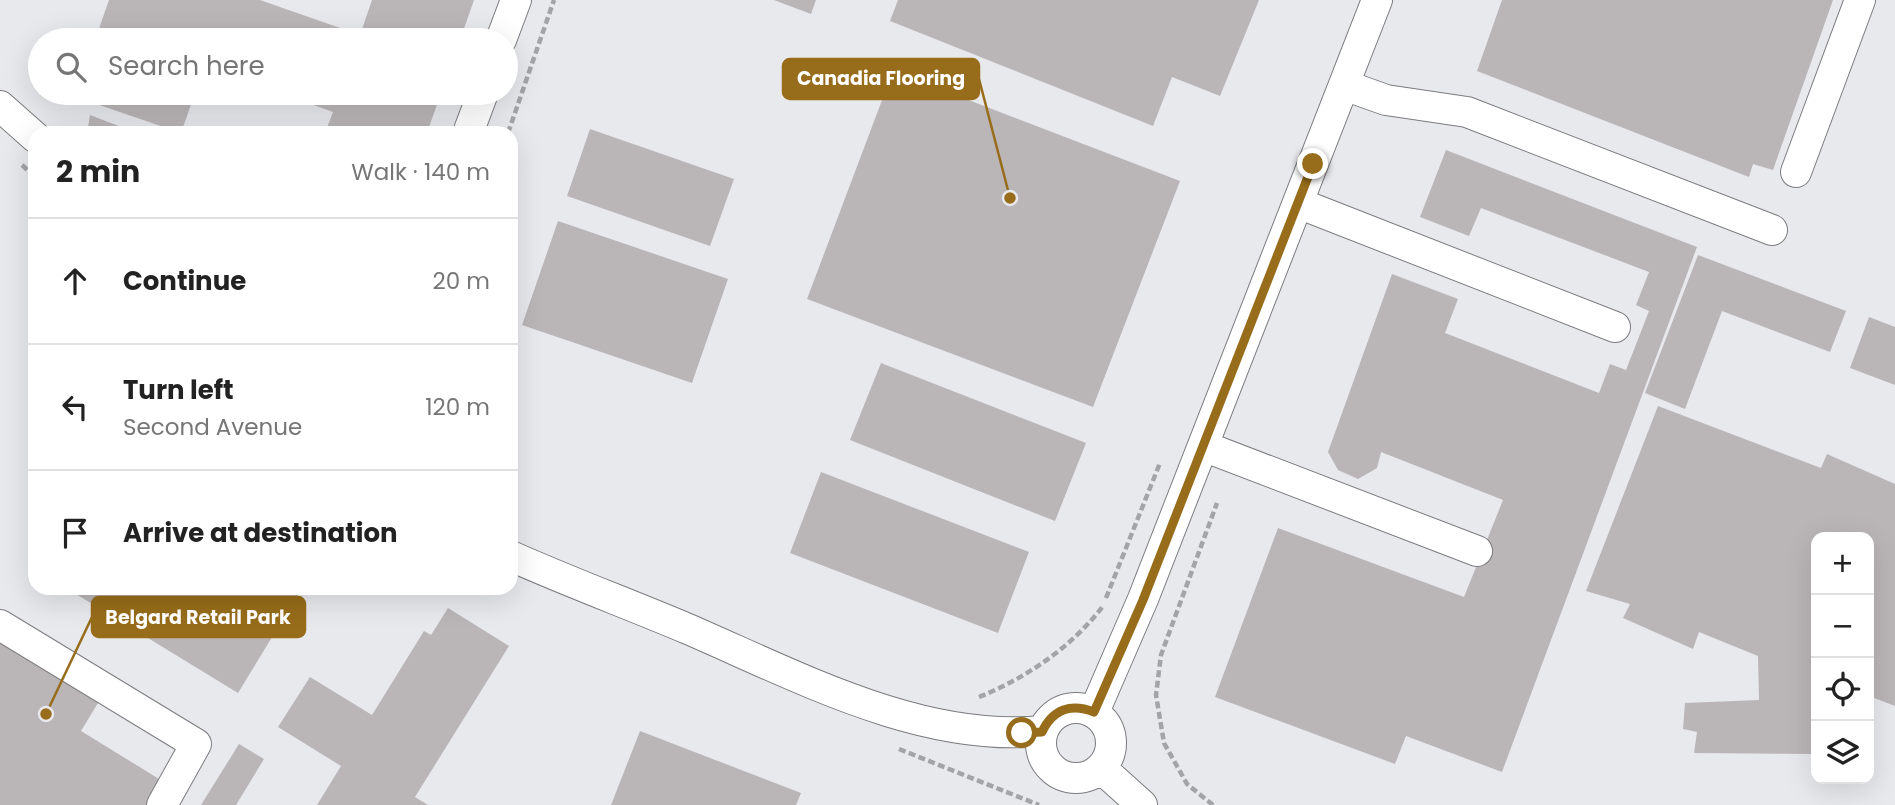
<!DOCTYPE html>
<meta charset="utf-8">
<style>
body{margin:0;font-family:Poppins,sans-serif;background:#f2f2f2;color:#222}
.controls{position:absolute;right:21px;bottom:21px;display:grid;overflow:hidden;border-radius:14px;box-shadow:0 7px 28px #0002}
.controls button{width:63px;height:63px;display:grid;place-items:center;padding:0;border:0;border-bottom:2px solid #e0e0e0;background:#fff;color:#222;font:35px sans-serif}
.stop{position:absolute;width:21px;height:21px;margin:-16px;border:5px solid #976c1a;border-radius:50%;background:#fff}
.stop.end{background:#976c1a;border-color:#fff;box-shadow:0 2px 7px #0008}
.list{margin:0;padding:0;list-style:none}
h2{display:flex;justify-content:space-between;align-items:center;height:91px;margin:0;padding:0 28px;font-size:30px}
h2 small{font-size:23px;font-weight:400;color:#767676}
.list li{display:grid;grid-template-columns:46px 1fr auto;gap:21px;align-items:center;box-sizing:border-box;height:126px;padding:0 28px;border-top:2px solid #e0e0e0}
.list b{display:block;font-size:26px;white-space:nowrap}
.list p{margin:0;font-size:23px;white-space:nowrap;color:#767676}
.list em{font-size:23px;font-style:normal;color:#767676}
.icon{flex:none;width:38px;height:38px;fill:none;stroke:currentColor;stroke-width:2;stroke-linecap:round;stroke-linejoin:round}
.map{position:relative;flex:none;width:1895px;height:805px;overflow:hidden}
.search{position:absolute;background:#fff;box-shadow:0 7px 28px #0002;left:28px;top:28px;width:490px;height:77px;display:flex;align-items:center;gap:18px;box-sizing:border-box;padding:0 24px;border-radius:38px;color:#767676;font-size:26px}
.panel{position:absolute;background:#fff;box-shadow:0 7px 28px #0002;left:28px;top:126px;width:490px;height:469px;border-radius:21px}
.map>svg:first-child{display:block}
</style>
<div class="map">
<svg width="1895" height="805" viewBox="0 0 1895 805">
<rect width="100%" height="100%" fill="#e8e9ed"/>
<!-- building -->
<path fill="#bab6b8" d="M109,0H260L360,35L372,0H474L460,40H95Z
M774,0H816L811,14Z
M898,0H1259L1220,96L1172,77L1153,126L890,21Z
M1502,0H1833L1773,170L1753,164L1749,177L1477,71Z
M893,71L1180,181L1093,407L807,299Z
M77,93H195L181,133L76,97Z
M280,93H441L427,133H325L333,112Z
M90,115L137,133H87Z
M590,129L734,179L710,246L567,196Z
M1446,150L1697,247L1502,772L1406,736L1395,764L1215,697L1278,528L1464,597L1503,500L1381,452L1377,468L1358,479L1338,470L1328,452L1392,274L1458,299L1445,333L1599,393L1610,364L1626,370L1649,311L1636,305L1649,272L1481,208L1469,236L1420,217Z
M558,221L728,279L692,383L522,325Z
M1698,255L1846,311L1830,352L1722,311L1685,409L1645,393Z
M1869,317L1895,327V385L1850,368Z
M881,363L1086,443L1055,521L850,440Z
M1658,406L1821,468L1827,454L1895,484V706L1869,696V537H1816V754L1694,753L1697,732L1683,729L1685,703L1759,700L1758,656L1699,632L1693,649L1623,618L1630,604L1586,591Z
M821,472L1029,552L998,633L790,553Z
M66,588H302L238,693Z
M448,608L509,646L415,797L428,805H317L341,766L278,727L310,677L372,715L424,631L431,635Z
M0,635L101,698L81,731L164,782L149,805H0Z
M640,731L801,793L796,805H611Z
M239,744L264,759L236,805H201Z"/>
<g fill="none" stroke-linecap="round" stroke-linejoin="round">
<!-- minor casing -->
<g stroke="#7c7c80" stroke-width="32">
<path id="minor" d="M501,40L516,0
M1344,85L1386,100L1467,112L1772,230
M0,106L35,137
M468,133L483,93
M1796,172L1860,0
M1298,203L1615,327
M1203,446L1477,551
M511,556C569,582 629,604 688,629C797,676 921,743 1042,731
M0,625L196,744L162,805
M1041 743a35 35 0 1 1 70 0a35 35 0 1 1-70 0Z
M1094,712L1143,599L1377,0
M1101,768L1142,805"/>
</g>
<!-- path -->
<path stroke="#a3a4a7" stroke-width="4.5" stroke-dasharray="7 3.5" stroke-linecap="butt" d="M508,133L554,0
M22,165L35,177
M1106,598L1160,463
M979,697C1026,678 1072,647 1103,606
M899,749L1039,805
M1213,805L1187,784L1164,743L1156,695L1161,655L1217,503"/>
<!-- minor -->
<use href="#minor" stroke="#fff" stroke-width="30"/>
</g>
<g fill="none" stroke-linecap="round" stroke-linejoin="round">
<!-- route -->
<path stroke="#976c1a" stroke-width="9" d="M1022,733L1042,732C1053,709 1071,703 1094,712L1143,600L1313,164"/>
</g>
<!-- callouts -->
<path fill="none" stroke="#976c1a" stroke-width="2.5" d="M1010 198L979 79M46 714L92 617"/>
<g fill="#976c1a" stroke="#e8e9ed" stroke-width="2.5">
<circle cx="1010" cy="198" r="7"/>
<circle cx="46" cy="714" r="7"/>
</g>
<g fill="#976c1a" stroke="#976c1a" stroke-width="2.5">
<rect x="783" y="59" width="196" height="40" rx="7"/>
<rect x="92" y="597" width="213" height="40" rx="7"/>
</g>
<g font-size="19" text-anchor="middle" font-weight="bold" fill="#fff">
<text x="881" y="85">Canadia Flooring</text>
<text x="198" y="624">Belgard Retail Park</text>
</g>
</svg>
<div class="controls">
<button>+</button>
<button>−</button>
<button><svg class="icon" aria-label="locate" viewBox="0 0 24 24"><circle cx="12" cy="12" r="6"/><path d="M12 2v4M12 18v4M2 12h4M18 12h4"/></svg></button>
<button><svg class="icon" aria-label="layers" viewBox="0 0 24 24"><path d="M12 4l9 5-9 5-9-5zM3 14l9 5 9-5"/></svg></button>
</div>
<div class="stop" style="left:1022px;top:733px"></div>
<div class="stop end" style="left:1313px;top:164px"></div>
<div class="search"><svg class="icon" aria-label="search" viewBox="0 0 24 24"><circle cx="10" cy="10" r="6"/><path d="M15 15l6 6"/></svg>Search here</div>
<section class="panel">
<h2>2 min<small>Walk · 140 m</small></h2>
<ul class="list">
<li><svg class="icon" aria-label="ahead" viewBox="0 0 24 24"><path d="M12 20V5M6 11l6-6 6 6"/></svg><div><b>Continue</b></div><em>20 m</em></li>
<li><svg class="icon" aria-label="left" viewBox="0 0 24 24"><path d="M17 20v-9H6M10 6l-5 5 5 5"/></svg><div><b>Turn left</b><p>Second Avenue</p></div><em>120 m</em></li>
<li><svg class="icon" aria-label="arrive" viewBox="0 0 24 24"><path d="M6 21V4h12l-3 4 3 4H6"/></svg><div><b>Arrive at destination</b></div></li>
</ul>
</section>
</div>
